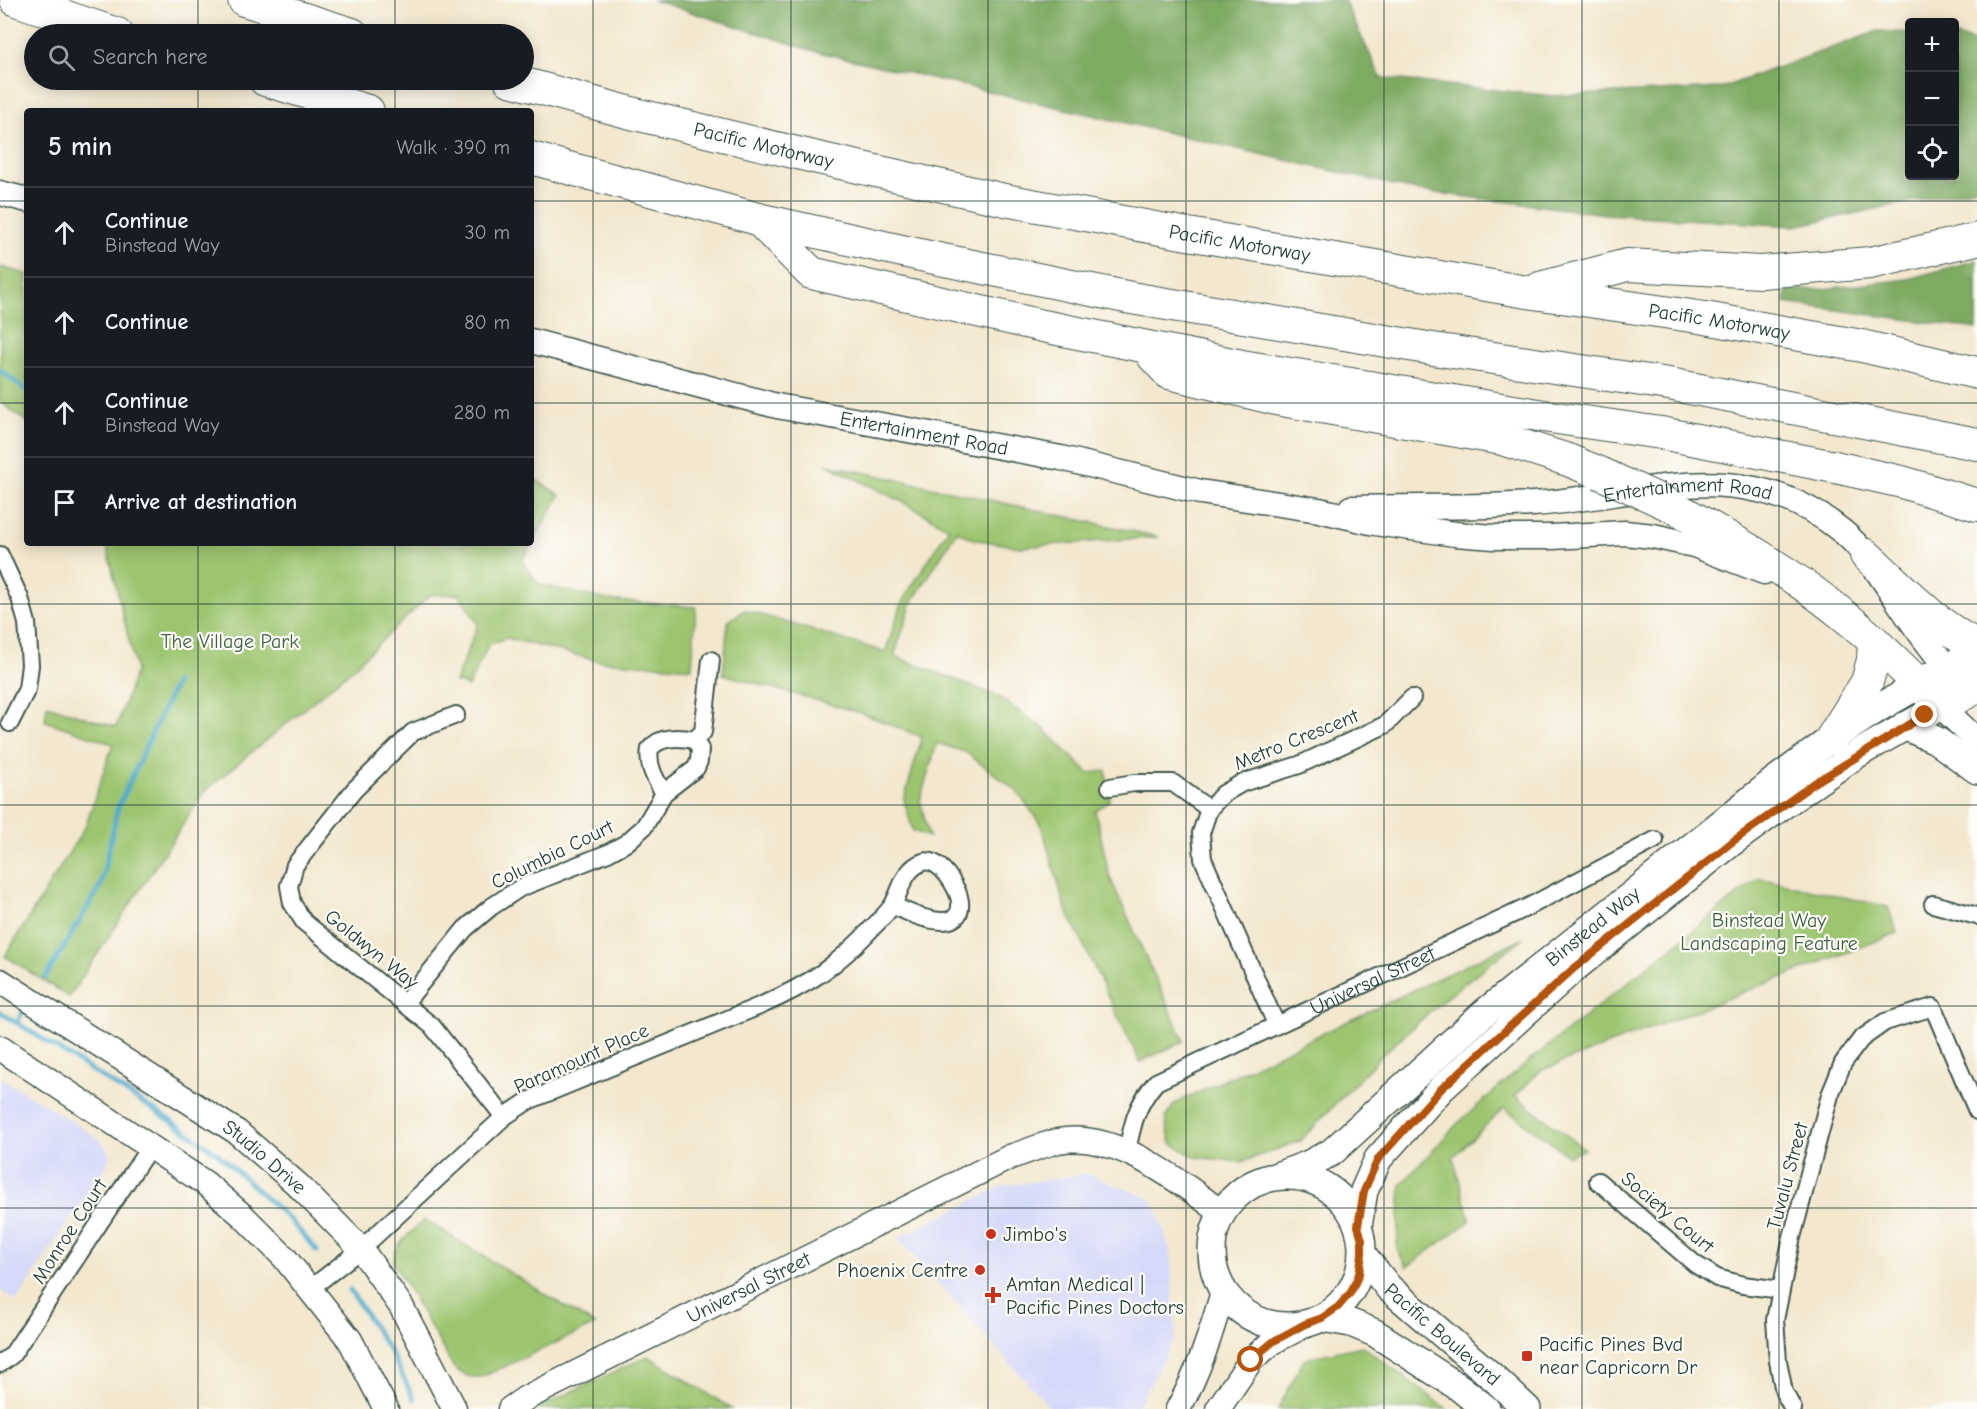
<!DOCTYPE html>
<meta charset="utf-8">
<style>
body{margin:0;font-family:"Comic Neue",sans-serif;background:#20242c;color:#f1f3f6}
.controls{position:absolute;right:18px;top:18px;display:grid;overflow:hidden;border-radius:6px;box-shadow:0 3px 15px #0003}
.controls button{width:54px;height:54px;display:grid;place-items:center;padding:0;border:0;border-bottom:2px solid #363941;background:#171b24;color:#f1f3f6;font:30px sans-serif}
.stop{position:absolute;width:18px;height:18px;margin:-14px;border:4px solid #b45309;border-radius:50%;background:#fff}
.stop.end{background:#b45309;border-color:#fff;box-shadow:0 2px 6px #0008}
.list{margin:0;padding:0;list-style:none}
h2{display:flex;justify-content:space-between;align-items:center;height:78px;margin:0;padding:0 24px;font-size:26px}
h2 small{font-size:20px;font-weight:400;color:#9ea1a6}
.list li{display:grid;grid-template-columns:39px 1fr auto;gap:18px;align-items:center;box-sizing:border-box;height:90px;padding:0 24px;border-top:2px solid #363941}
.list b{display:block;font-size:22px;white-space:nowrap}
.list p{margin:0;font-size:20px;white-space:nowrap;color:#9ea1a6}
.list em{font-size:20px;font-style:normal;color:#9ea1a6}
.icon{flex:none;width:33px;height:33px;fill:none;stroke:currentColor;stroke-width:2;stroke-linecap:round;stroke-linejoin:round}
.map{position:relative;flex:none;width:1977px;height:1409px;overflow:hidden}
.search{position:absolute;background:#171b24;box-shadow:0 3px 15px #0003;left:24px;top:24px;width:510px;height:66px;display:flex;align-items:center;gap:15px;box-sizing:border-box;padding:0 21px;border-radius:33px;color:#9ea1a6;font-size:22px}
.panel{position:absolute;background:#171b24;box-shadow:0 3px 15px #0003;left:24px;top:108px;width:510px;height:438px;border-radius:6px}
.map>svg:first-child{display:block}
</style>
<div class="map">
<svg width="1977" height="1409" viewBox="0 0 1977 1409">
<rect width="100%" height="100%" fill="#fdfcf7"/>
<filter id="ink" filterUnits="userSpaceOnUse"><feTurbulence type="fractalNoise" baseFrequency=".0167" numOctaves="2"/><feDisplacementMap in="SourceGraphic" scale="12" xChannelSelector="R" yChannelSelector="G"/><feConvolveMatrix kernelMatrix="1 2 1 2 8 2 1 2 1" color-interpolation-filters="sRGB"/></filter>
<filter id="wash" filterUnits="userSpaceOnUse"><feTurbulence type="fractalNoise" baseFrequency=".008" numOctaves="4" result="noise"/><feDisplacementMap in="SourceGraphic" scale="24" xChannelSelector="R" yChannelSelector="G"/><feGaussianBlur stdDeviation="1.35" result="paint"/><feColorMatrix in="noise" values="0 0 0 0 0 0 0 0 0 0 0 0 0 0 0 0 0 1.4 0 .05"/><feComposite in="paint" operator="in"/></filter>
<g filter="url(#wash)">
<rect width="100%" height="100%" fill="#f3e7ce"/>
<!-- built -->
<path fill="#d4d8f9" d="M0,1077L97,1137L105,1146L109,1155L106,1168L65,1226L17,1301L0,1290Z
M1087,1174L1149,1198L1156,1208L1170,1250L1176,1336L1136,1409H1051L898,1238L1002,1186Z"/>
<!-- green -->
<path fill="#9dc570" stroke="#5e8152" stroke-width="1.5" d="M0,267L27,274V422L0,402Z
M826,464L1159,537L1020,547L973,539L957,531L912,602L894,656L997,696L1043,728L1088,773L1106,771L1110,800L1095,811L1110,878L1184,1041L1140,1062L1065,907L1041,824L1016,790L965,752L937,743L920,800L929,837L913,831L904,800L922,737L861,713L723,674L728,621L745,610L885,652L903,600L949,528L901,501Z
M531,477L560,495L522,561L538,584L606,600L696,607L692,668L599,661L507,638L489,644L468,687L459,682L455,683L478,624L459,594L430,595L352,669L205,791L69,997L5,956L85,827L113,744L45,721L47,705L116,727L136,670L106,543H531Z
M1759,878L1888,907L1897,933L1540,1071L1515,1096L1585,1149L1569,1156L1504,1108L1453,1157L1470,1221L1407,1267L1397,1249L1401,1185L1457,1124L1518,1070Z
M1523,938L1448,996L1384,1053L1300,1141L1242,1162L1195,1157L1171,1143L1165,1119L1174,1104Z
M425,1220L595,1325L484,1376C471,1379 464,1376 454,1368L393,1262C395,1243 411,1232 425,1220Z
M1362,1346L1447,1409H1278L1304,1359Z
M648,1356L732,1409H535Z"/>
<!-- forest -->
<path fill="#7eaa62" stroke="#4e744b" stroke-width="1.5" d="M653,0H1344L1381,78L1553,96L1721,88L1878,31L1909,33L1910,176H1954L1955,36L1977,41V188L1795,226L1605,214L1420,191L814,51Z
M1977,260V329L1785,303L1787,290L1824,289L1908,279Z"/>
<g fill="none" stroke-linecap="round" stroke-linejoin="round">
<!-- stream -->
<path stroke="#4eabcc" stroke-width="5" d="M0,370L27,391
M45,978L101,885L118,807L176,682
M0,1012L171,1121L217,1153L290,1220L317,1251
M17,1023L23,1012
M350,1290L392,1355L414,1399"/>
</g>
</g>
<g filter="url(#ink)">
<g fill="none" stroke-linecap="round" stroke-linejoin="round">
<!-- street casing -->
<g stroke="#3f564b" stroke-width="20">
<g id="street">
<path d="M0,555L20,598L27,623L30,665L27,689L10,723"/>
<path d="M456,715L413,732L354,790L295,865L289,886L292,903L304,922L432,1026L504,1117"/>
<path d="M694,740L703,732L711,660"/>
<path d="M1110,787L1134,783H1173L1209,809"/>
<path d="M1933,904L1977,916"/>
<path d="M405,1003L465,929L491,907L520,888L608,853L626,843L644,827L664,793L696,768L699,761L700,749L694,740C680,737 659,736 650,749C647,765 655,779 664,793"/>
<path d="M1276,1024L1203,859L1201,833L1209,809L1223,794L1242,783L1299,765L1385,725L1412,698"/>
<path id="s1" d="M1127,1151C1133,1122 1136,1106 1156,1082L1530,906L1655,840"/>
<path d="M1598,1181L1695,1264L1717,1278L1743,1285L1781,1290"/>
<path d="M310,1289L361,1249L504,1117L528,1101L762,1005C810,984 838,965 874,926C880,920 887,913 892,906C901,892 903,869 923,862C939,857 959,888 960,902C963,938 907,913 893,905"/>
<path d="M0,1364L12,1355L149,1148"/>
<path d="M1793,1409L1784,1392L1778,1361L1775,1320L1791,1241L1830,1095L1843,1063L1861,1039L1885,1022L1933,1007L1977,1111"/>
</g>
</g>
<!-- secondary casing -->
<g stroke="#3f564b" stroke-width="27">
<g id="secondary">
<path d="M0,193L27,200"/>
<path id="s2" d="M531,341L777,406L1061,458L1200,492L1319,510L1375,523L1455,534L1494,537H1552L1625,533L1653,536L1694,545L1764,572"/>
<path id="s3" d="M1351,508C1412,506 1472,508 1533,504C1645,496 1744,451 1843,532C1866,551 1880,576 1897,600C1913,624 1930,647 1948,669"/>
<path d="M1941,706L1977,741"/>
<path id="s4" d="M0,981L237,1132L298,1185L361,1249L401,1306L454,1408"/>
<path d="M0,1048L205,1183L243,1216L284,1257L350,1340L386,1409"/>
<path id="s5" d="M510,1409L526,1398L1010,1157C1026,1152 1042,1145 1058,1141C1115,1130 1179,1181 1222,1213"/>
<path d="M1178,1409C1199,1372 1211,1333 1223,1292"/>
<path d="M1218,1409L1251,1360L1274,1341L1305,1325"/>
</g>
</g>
<!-- primary casing -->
<g stroke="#3f564b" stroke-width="30">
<g id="primary">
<path d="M1904,726L1936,740L1977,770"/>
<circle cx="1287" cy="1251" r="75"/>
<path id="s6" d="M1277,1176L1307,1165L1332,1152L1484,1013L1774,781L1831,739L1882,706L1919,685"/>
<path d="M1358,1226L1364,1191L1378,1159L1441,1089L1572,970L1732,842L1779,808L1859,753L1941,706"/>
<path id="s7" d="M1362,1254L1389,1288L1495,1379L1527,1409"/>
<path d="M1322,1318L1351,1323L1375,1333L1460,1388L1486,1409"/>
</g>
</g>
<!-- highway casing -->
<g stroke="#3f564b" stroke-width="34">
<g id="highway">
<path d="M16,0L117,34"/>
<path d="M244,0L352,34"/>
<path d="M265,80L368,111"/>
<path id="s8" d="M510,80L631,113L818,158L1005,200L1182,233L1527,292L1705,318L1862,346L1977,373"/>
<path d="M531,158L758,219L934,258L1131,298L1433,349L1669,384L1977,444"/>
<path d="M758,219L811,273L1043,326L1242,366L1550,417L1661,433L1835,467L1902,482L1977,505"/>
<path d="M1540,288L1627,265L1761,272L1870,263L1977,239"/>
<path d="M1153,356L1169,373L1276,399L1502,439L1568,460L1600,473"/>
<path d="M1674,507C1734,540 1794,574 1847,618C1881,645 1910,676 1941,706L1977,687"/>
<path d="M1866,555C1898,584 1938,628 1977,645"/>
<path d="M1919,685L1977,654"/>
<path d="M1831,739L1867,682L1873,660L1874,641"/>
</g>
</g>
<!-- street -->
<use href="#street" stroke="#fff" stroke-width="16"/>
<!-- secondary -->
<use href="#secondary" stroke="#fff" stroke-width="24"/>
<!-- primary -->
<use href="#primary" stroke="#fff" stroke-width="27"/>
<!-- highway -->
<use href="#highway" stroke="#fff" stroke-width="32"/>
<!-- highway-bridge casing -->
<g stroke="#3f564b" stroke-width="34" stroke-linecap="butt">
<path id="highway-bridge" d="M1600,473L1674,507"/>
</g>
<!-- highway-bridge -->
<use href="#highway-bridge" stroke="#fff" stroke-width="32"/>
</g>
</g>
<g fill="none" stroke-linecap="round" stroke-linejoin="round" filter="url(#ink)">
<!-- route -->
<path stroke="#b45309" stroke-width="8" d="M1251,1360L1274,1341L1305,1324L1322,1318L1338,1307L1351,1292L1359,1274L1362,1254V1240L1358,1226L1364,1191L1378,1159L1441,1089L1572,970L1732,842L1816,782L1925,715"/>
</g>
<!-- grid -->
<path fill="none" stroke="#1f3d34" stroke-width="1.5" stroke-opacity="0.55" d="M198,0V34M395,0V34M593,0V1409M791,0V1409M988,0V1409M1186,0V1409M1384,0V1409M1582,0V1409M1779,0V1409M198,80V111M395,80V111M0,201H27M531,201H1977M0,403H27M531,403H1977M198,543V1409M395,543V1409M0,604H1977M0,805H1977M0,1006H1977M0,1208H1977"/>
<!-- markers -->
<g fill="#c8321e" stroke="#fdfcf7" stroke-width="2">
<circle cx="991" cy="1234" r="6"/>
<circle cx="980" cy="1270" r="6"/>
<path d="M990 1286h6v6h6v6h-6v6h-6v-6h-6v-6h6z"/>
<rect x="1521" y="1350" width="12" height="12" rx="3"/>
</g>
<g text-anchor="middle" stroke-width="4.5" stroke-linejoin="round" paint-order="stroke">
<!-- street labels -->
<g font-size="20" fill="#1f3d34" stroke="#fdfcf7">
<text dy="7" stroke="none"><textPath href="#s8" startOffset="262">Pacific Motorway</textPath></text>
<text dy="7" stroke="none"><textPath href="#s8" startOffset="748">Pacific Motorway</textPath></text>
<text dy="7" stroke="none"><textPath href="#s8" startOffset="1234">Pacific Motorway</textPath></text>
<text dy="7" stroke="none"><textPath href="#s2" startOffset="404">Entertainment Road</textPath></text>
<text dy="7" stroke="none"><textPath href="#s3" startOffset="338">Entertainment Road</textPath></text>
<text transform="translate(1296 739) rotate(-22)" y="7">Metro Crescent</text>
<text transform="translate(552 854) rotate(-26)" y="7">Columbia Court</text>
<text dy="7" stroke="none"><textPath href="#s6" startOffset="405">Binstead Way</textPath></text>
<text transform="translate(372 949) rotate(39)" y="7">Goldwyn Way</text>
<text dy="7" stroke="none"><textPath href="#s1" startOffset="315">Universal Street</textPath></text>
<text transform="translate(581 1058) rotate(-24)" y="7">Paramount Place</text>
<text dy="7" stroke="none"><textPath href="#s4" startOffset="318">Studio Drive</textPath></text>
<text transform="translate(1787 1176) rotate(-75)" y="7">Tuvalu Street</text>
<text transform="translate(1668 1212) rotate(40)" y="7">Society Court</text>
<text transform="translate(69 1231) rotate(-57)" y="7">Monroe Court</text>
<text dy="7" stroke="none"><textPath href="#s5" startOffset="268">Universal Street</textPath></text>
<text dy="7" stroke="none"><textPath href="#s7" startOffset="114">Pacific Boulevard</textPath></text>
</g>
<!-- park labels -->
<g font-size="20" fill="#3e5f43" stroke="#fdfcf7">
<text x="230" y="648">The Village Park</text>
<text x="1769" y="927">Binstead Way<tspan x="1769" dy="23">Landscaping Feature</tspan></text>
</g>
<!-- poi labels -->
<g font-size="20" fill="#1f3d34" stroke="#fdfcf7" text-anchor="start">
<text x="1003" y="1241">Jimbo's</text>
<text x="968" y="1277" text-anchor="end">Phoenix Centre</text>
<text x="1006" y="1291">Amtan Medical |<tspan x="1006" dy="23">Pacific Pines Doctors</tspan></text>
<text x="1539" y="1351">Pacific Pines Bvd<tspan x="1539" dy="23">near Capricorn Dr</tspan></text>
</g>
</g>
</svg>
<div class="controls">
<button>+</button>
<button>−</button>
<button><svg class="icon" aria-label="locate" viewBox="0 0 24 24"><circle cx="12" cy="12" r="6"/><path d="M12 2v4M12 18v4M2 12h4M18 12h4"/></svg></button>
</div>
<div class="stop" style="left:1251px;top:1360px"></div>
<div class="stop end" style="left:1925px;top:715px"></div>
<div class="search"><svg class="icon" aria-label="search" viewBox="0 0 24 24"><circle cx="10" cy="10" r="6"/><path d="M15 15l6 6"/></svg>Search here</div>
<section class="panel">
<h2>5 min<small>Walk · 390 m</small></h2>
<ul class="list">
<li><svg class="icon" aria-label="ahead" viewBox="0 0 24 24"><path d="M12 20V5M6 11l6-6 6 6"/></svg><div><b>Continue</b><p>Binstead Way</p></div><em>30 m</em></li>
<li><svg class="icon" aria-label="ahead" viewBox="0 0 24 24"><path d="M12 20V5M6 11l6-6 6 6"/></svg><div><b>Continue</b></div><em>80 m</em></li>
<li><svg class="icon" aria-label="ahead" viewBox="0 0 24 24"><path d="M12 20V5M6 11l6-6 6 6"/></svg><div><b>Continue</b><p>Binstead Way</p></div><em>280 m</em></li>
<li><svg class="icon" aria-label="arrive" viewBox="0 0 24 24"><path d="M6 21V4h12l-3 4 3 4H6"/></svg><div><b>Arrive at destination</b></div></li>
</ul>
</section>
</div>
